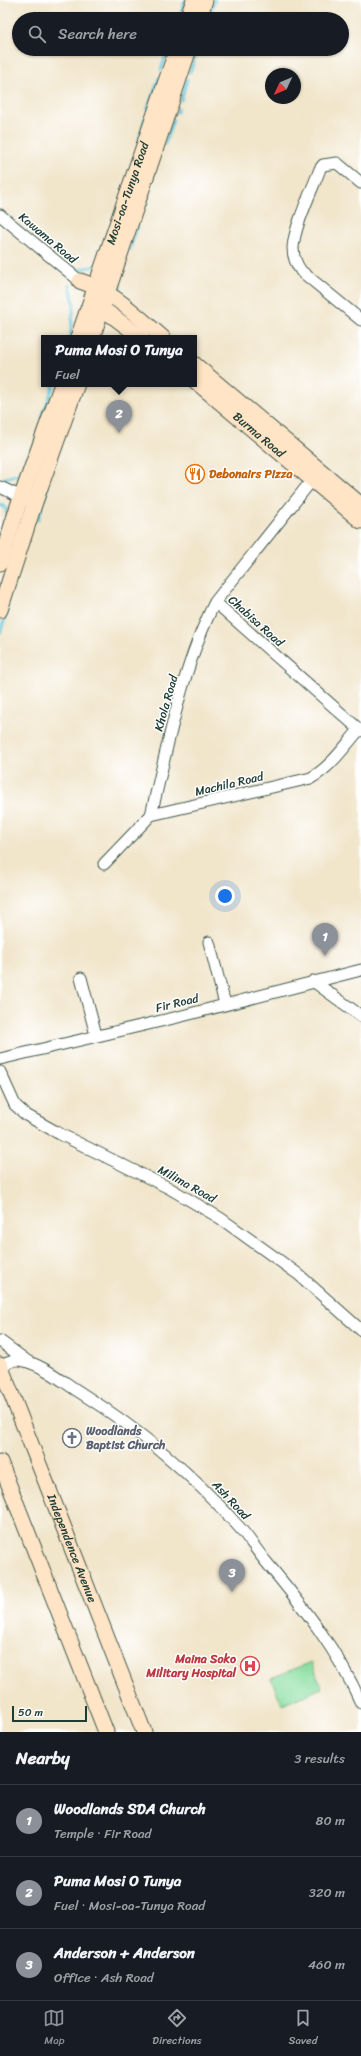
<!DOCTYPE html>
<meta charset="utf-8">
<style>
body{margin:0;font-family:Sriracha,sans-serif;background:#20242c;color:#f1f3f6}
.compass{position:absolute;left:265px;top:68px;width:36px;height:36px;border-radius:50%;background:#171b24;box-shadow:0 1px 3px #0004;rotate:226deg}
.scale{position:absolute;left:12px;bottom:10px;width:75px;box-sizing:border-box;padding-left:4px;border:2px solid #1f3d34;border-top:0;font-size:11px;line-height:14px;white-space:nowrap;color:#1f3d34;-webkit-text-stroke:3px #fff;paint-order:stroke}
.you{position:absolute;left:225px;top:896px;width:14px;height:14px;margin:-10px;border:3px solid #fff;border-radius:50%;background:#1a73e8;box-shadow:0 0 0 6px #1a73e833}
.badge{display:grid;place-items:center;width:26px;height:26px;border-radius:50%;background:#8c9099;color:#fff;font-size:13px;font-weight:700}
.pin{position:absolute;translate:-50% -33px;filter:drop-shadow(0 1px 2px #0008)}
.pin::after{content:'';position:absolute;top:21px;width:14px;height:12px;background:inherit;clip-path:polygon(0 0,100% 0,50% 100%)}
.popup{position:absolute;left:41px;top:335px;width:156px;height:52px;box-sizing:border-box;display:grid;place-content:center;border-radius:0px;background:#171b24;filter:drop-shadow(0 1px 3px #0005);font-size:13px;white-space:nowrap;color:#9ea1a6}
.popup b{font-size:15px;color:#f1f3f6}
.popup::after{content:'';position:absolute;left:50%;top:100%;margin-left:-8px;border:8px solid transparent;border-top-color:#171b24}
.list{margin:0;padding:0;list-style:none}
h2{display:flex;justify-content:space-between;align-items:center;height:52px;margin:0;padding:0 16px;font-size:17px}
h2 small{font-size:13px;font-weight:400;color:#9ea1a6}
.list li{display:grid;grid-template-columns:26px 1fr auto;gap:12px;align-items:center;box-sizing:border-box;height:72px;padding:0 16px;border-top:1px solid #363941}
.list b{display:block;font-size:15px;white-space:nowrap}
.list p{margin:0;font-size:13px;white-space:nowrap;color:#9ea1a6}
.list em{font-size:13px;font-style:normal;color:#9ea1a6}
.icon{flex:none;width:22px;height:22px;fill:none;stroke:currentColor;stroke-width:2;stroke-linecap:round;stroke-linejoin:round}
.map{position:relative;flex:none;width:361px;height:1732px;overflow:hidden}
.search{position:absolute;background:#171b24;box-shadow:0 1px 3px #0004;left:12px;right:12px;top:12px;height:44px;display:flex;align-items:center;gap:10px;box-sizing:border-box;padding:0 14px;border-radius:22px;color:#9ea1a6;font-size:15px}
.sheet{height:268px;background:#171b24}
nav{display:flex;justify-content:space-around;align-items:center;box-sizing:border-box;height:56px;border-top:1px solid #363941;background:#171b24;font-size:11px;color:#9ea1a6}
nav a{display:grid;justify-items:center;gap:2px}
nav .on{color:#8c9099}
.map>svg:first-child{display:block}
</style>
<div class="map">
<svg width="361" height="1732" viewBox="0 0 361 1732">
<rect width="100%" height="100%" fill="#fff"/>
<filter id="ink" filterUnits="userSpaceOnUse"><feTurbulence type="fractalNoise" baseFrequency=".025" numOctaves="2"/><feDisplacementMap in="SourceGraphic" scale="8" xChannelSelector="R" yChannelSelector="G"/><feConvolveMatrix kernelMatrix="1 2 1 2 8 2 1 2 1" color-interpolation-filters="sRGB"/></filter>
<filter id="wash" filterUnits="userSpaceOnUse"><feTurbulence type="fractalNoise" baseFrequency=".012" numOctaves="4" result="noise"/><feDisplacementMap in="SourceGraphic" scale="16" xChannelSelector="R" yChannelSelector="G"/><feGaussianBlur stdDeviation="0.9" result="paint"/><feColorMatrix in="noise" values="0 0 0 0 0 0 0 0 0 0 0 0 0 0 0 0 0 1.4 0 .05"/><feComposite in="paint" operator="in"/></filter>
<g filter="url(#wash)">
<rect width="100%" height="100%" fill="#f1e5ca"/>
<!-- green -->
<path fill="#8bdfa2" stroke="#558e6b" d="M312,1662L322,1688L282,1705L271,1678Z"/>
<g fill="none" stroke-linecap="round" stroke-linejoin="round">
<!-- stream -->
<path stroke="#5fc6dc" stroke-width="3" d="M179,19L185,0
M208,19L215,0
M161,70L168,49
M190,72L198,49
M181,100L187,80
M148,108L159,78
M177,112L178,109
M140,136L145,118
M165,144L173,120
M144,207L148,196
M130,249L138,226
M80,269L96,266
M119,281L121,293L129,300
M70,338L74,304L70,285
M42,417L54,384
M5,478L22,473
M0,505L5,507L8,518
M38,520L47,489
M0,633L7,611"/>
</g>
</g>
<g filter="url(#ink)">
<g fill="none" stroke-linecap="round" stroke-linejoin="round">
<!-- minor casing -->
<g stroke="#3e564a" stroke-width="13">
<path id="minor" d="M361,183L337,163L323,165L320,169C312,190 294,227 293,248C293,256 296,264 301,271L361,320
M0,215L80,281
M0,487L28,500
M215,602L361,731
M151,815C168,745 182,667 215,602L312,480
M104,864L151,815L311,778C331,767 344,747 359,730
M209,942L225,1004
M81,978L96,1035
M313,981L361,1016
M0,1059L178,1017L361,970
M0,1072L15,1105L26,1115L60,1134L169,1188L220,1218L298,1274L361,1330
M0,1341L27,1361
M0,1366C6,1364 14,1359 20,1360C41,1363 63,1382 81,1393C140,1430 193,1475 239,1527C249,1538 257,1551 267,1563C303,1606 338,1651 361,1703"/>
</g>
<!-- secondary casing -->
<g stroke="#3e564a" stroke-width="17">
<g id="secondary">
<path d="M187,19L194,0"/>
<path d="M199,19L205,0"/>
<path d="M80,281C113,291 137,316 163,338"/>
<path d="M95,303L142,338"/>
<path id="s1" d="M78,338L177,49"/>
<path d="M92,338L189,49"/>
<path d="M194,364L361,505"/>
<path id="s2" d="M194,380L361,521"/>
<path d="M0,563L18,506L62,384"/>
<path d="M0,610L35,502L77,384"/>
<path id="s3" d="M0,1365L144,1732"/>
<path d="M0,1462L106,1732"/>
</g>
</g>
<!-- minor -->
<use href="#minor" stroke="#fff" stroke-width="11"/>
<!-- secondary -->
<use href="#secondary" stroke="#ffe4c6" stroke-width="15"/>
</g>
</g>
<!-- icons -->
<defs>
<g id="restaurant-ring" transform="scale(1)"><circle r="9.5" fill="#fff" stroke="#e8710a" stroke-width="1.5"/><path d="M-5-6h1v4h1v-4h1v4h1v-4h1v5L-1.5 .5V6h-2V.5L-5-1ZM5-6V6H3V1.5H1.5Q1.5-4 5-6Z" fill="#e8710a"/></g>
<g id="church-ring" transform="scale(1)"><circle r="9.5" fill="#fff" stroke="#6b7280" stroke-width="1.5"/><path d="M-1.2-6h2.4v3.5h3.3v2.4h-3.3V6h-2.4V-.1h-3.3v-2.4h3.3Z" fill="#6b7280"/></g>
<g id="hospital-ring" transform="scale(1)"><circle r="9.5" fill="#fff" stroke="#e0444e" stroke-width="1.5"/><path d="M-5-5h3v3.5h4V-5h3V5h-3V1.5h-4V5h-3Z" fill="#e0444e"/></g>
</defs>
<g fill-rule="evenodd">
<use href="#restaurant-ring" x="195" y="474"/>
<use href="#church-ring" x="72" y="1438"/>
<use href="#hospital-ring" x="250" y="1666"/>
</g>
<g text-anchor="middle" stroke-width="3" stroke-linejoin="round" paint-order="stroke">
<!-- street labels -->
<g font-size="12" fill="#1f3d34" stroke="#fff">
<text dy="4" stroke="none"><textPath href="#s1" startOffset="153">Mosi-oa-Tunya Road</textPath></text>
<text transform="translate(48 238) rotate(40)" y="4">Kawama Road</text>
<text dy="4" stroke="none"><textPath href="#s2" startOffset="85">Burma Road</textPath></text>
<text transform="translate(256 621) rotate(42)" y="4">Chabisa Road</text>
<text transform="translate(166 703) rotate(-74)" y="4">Khola Road</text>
<text transform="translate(229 784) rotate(-13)" y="4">Machila Road</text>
<text transform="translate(177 1003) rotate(-14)" y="4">Fir Road</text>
<text transform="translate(187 1184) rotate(29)" y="4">Milima Road</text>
<text transform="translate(231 1500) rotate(47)" y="4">Ash Road</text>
<text dy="4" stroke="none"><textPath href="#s3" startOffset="197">Independence Avenue</textPath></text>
</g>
<!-- food labels -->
<g font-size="12" font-weight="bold" fill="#c56008" stroke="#fff" text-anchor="start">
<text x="209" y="478">Debonairs Pizza</text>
</g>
<!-- worship labels -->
<g font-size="12" font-weight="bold" fill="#5b616d" stroke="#fff" text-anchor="start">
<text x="86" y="1435">Woodlands<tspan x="86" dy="14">Baptist Church</tspan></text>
</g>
<!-- health labels -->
<g font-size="12" font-weight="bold" fill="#be3a42" stroke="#fff" text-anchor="end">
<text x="236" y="1663">Maina Soko<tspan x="236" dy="14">Military Hospital</tspan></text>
</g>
</g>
</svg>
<svg class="compass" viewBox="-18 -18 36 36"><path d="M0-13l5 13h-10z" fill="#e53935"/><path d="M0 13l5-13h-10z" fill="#9ea1a6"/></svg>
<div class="scale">50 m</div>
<div class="you"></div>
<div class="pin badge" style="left:325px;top:956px">1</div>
<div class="pin badge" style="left:119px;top:433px">2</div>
<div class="popup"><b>Puma Mosi O Tunya</b>Fuel</div>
<div class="pin badge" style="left:232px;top:1592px">3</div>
<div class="search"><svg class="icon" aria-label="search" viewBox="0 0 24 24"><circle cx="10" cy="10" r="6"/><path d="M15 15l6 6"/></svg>Search here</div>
</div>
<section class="sheet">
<h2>Nearby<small>3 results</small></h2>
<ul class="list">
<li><span class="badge">1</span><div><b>Woodlands SDA Church</b><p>Temple · Fir Road</p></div><em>80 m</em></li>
<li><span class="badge">2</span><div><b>Puma Mosi O Tunya</b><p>Fuel · Mosi-oa-Tunya Road</p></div><em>320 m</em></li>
<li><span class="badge">3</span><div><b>Anderson + Anderson</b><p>Office · Ash Road</p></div><em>460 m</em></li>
</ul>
</section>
<nav>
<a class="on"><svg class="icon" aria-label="map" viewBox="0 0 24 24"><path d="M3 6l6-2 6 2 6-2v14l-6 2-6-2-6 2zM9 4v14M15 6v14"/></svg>Map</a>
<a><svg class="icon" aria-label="directions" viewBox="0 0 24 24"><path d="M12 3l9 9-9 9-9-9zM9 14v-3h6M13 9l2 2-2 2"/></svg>Directions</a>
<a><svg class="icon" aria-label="saved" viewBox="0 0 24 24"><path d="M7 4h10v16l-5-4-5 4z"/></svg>Saved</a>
</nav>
